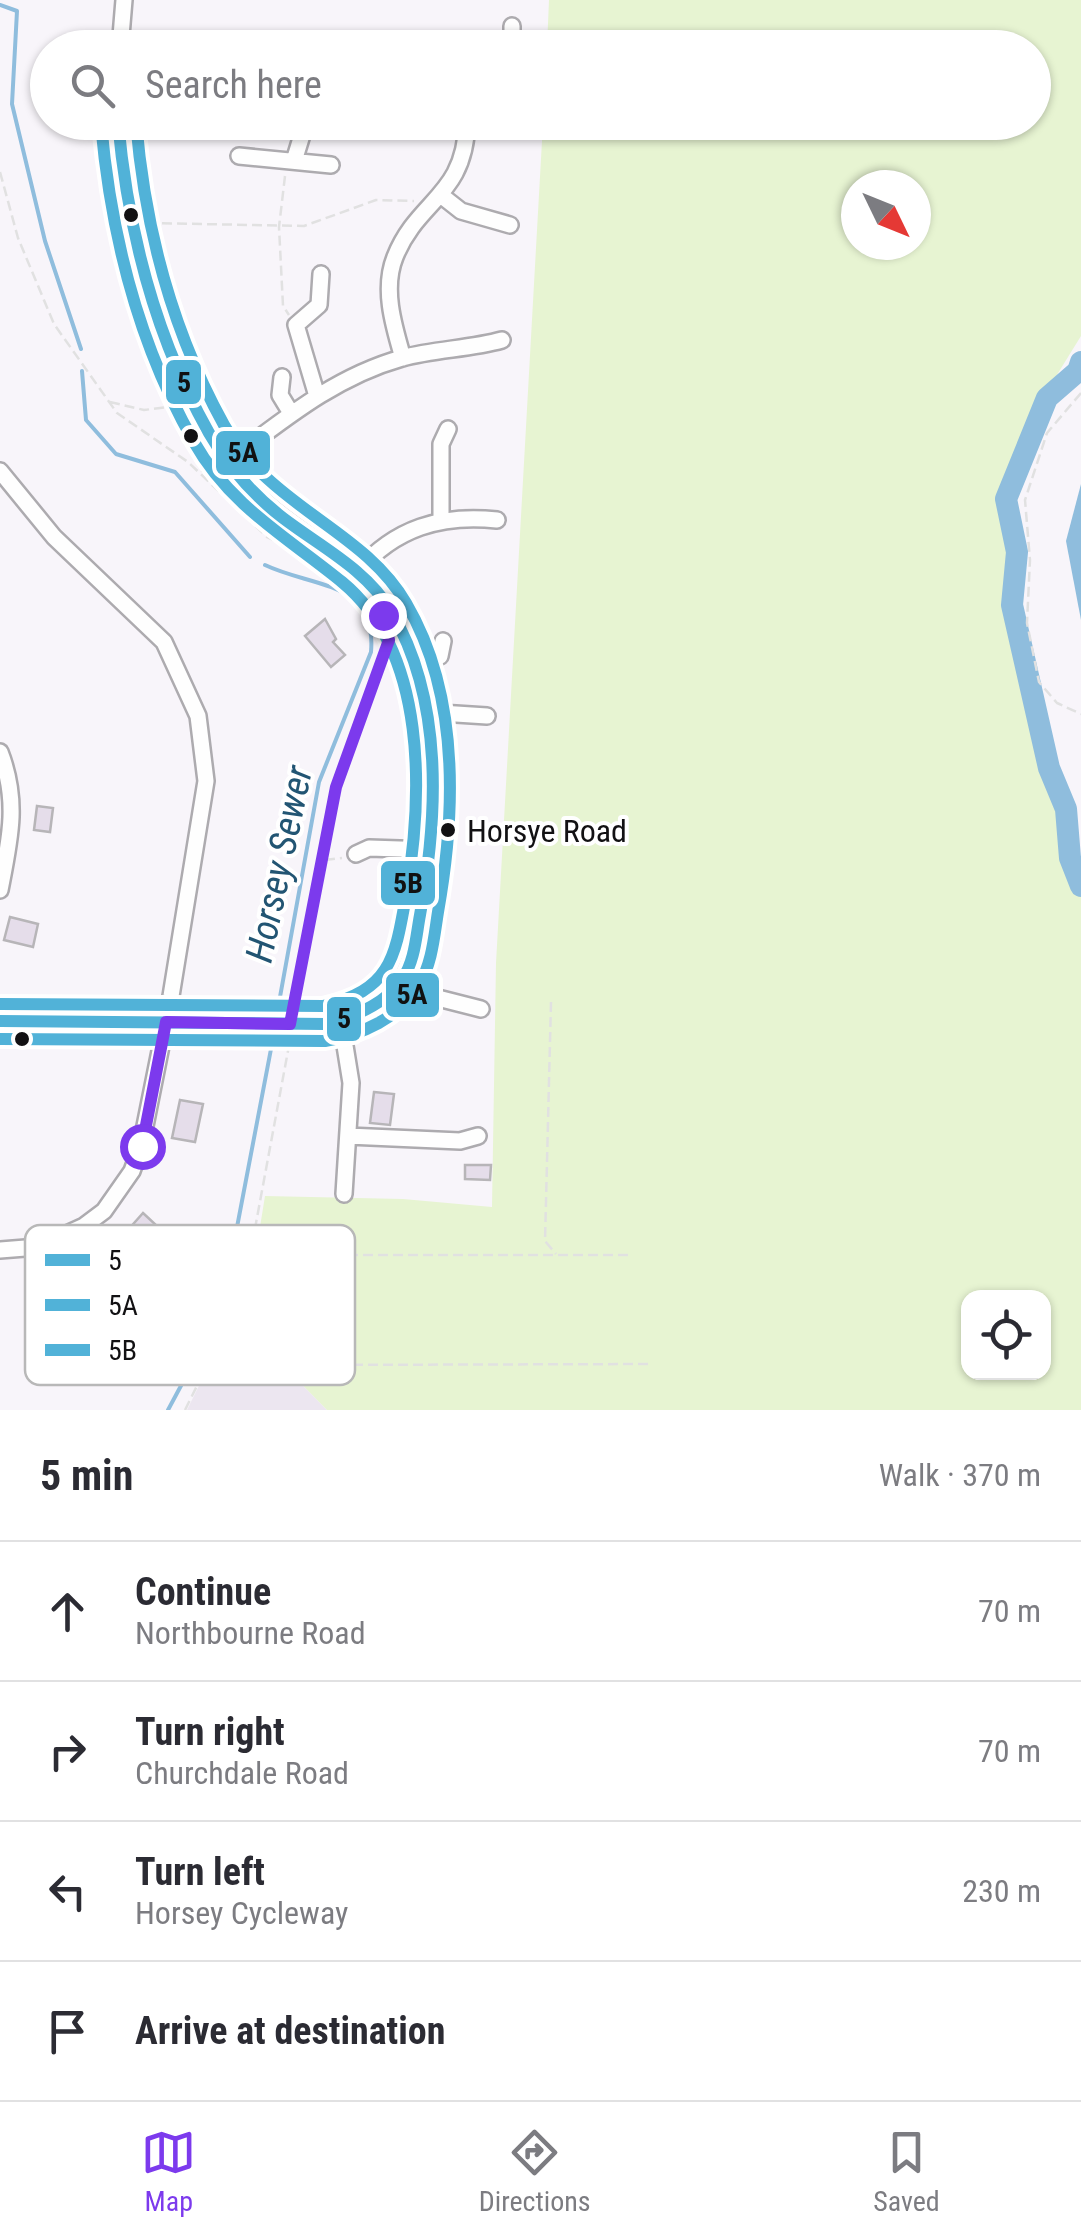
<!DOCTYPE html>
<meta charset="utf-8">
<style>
body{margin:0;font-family:"Roboto Condensed",sans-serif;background:#f7f7f7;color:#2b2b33}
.controls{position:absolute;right:30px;bottom:30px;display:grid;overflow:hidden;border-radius:20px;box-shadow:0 2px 8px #0004}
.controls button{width:90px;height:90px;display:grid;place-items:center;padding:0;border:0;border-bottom:2px solid #e1e1e2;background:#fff;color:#2b2b33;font:50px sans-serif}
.compass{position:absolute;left:841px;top:170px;width:90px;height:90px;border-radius:50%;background:#fff;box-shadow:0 2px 8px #0004;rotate:133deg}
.stop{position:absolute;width:30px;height:30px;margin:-22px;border:8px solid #7c3aed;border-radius:50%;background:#fff}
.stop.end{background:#7c3aed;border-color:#fff;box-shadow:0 2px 10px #0008}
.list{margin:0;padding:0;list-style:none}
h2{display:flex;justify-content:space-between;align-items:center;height:130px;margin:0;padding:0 40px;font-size:42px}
h2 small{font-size:32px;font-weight:400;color:#7c7c81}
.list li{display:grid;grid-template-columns:65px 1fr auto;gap:30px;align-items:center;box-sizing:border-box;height:140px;padding:0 40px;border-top:2px solid #e1e1e2}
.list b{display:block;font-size:38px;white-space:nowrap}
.list p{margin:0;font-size:32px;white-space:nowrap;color:#7c7c81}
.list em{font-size:32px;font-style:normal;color:#7c7c81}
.icon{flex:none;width:55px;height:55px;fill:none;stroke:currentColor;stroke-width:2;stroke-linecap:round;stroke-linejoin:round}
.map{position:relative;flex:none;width:1081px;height:1410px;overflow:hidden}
.search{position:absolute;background:#fff;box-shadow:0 2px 8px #0004;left:30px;right:30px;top:30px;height:110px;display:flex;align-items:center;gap:25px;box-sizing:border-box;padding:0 35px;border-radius:55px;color:#7c7c81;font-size:38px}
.sheet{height:690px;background:#fff}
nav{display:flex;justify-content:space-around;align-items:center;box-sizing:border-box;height:140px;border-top:2px solid #e1e1e2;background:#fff;font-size:28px;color:#7c7c81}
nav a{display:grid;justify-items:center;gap:5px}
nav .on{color:#7c3aed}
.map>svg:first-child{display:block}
</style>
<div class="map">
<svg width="1081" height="1410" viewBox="0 0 1081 1410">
<rect width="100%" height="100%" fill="#f8f5fa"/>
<!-- built -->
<path fill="#ece6f0" d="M234,1315L327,1410H187Z"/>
<!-- green -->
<path fill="#e7f4d2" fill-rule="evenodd" d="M549,0H1081V336L1055,378L1006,499L1017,552L1012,605L1049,768L1066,809L1070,858L1081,886V1410H327L234,1315L254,1264L265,1196L403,1199L492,1207L496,963L543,123L1034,122V48L547,47ZM856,185H916V245H856ZM968,1298H1044V1372H968Z"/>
<!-- water -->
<path fill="#8fbddd" d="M1081,484V620L1066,541Z"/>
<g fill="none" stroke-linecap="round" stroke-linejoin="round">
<!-- stream -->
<path stroke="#8fbddd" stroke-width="4" d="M0,5L17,11L12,104L45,241L81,349
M82,371L86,420L116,454L175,472L250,557
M265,565C313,588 377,580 371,652L319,782L276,1019
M168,1410L221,1311L275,1028"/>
<!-- river -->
<path stroke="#8fbddd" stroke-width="22" d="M1081,362L1078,371L1047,398L1006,499L1017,552L1012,605L1049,768L1066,809L1070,858L1081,886"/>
</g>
<!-- building -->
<path fill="#e5ddea" stroke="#b7b5b8" stroke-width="2.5" d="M325,619L336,639L333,642L345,655L331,667L305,636Z
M37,806L53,808L50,832L34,830Z
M10,917L38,924L33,947L4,940Z
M374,1092L394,1094L390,1125L370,1123Z
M180,1100L203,1104L195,1142L172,1138Z
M465,1165H491L490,1180L465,1179Z
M143,1213L156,1225L141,1242L128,1230Z"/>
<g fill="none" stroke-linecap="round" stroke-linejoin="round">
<!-- minor casing -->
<g stroke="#adabaf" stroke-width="20">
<path id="minor" d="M512,26V48
M120,48L124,0
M242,48H259
M239,156L331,165
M294,161L306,122
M442,196L461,211L510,225
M403,358C394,327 382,289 395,257C418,199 465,197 467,122
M282,377L280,395L291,413
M317,396L296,325L319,305L321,274
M227,462C282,421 334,377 402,358C435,349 470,349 502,340
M0,471L54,537L164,642L198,716L206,781L171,996L141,1146L132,1171L104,1211L84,1226L38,1247L0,1250
M441,519V444L448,429
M358,571C395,528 441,514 497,520
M412,656H440L443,641
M425,712L487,716
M0,752C19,801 10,839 0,890
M356,854L369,848L431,850
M402,981L426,995L481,1009
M0,1021L325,1024C353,1018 385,1005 402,980C414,964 415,941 419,922C438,829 444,696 391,611C365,568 322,548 283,518C253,495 228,467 209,433C156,341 125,229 118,122
M341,1021L351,1083L344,1194
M348,1136L460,1141L478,1136"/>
</g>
<!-- path -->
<path stroke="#e1e1e1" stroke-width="2.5" stroke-dasharray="10 5" stroke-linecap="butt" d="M0,172L18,238L54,324L117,413L188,462L267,537L322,562
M285,176L279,227L283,306L289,315
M147,223L304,226L376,200L414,201
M1081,393L1047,433L1025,500L1030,560L1027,623L1039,682L1057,703L1081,714
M110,402L144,410L176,406
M202,472L205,455
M325,860L342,858
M551,1002L545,1241L556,1254
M291,1012L336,787L389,639
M258,1255H630
M293,1365L653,1364
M185,1410L243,1293L290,1040"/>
<!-- minor -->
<use href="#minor" stroke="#fefefe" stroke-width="15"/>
<!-- bus-1 casing -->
<g stroke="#fff" stroke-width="20">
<path id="bus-1" d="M0,1021L325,1024C354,1017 384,1005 402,980C415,961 416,936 420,915C438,816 444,701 391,611C366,569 321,547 283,518C253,495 228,466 209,433C155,337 128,232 118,122"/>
</g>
<!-- bus-2 casing -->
<g stroke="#fff" stroke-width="20">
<path id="bus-2" d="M0,1039L325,1041C361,1035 400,1018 419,985C432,964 434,937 438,912C456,811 460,695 406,603C363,529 272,509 224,425C172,331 145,229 136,122"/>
</g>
<!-- bus-3 casing -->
<g stroke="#fff" stroke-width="20">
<path id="bus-3" d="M0,1004L323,1006C391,990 395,958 406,896C423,796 428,653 342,582C287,537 230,506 194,442C138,344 111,236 101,124"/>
</g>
<!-- bus-1 -->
<use href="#bus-1" stroke="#51b2d8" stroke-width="12"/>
<!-- bus-2 -->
<use href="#bus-2" stroke="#51b2d8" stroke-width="12"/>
<!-- bus-3 -->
<use href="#bus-3" stroke="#51b2d8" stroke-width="12"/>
</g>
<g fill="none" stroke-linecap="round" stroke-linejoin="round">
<!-- route -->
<path stroke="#7c3aed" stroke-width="12" d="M142,1146L166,1022L290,1024L336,787L389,640L383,615"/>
</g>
<!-- markers -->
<g fill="#121113" stroke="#fff" stroke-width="4">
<circle cx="131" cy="215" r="9"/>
<circle cx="191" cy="436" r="9"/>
<circle cx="448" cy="830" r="9"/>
<circle cx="22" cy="1039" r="9"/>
</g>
<g text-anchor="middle" stroke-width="8" stroke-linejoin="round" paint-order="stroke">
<!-- bus labels -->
<g font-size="32" fill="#121113" stroke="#fff" text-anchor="start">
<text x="467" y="842">Horsye Road</text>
</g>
<!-- water labels -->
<g font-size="38" font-style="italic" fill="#225573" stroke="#fff">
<text transform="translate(279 864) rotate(-78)" y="13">Horsey Sewer</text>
</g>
</g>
<!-- legend -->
<rect x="25" y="1225" width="330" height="160" rx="15" fill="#fff" stroke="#b8b8b8" stroke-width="2.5"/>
<rect x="45" y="1254" width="45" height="12" fill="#51b2d8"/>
<rect x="45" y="1299" width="45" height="12" fill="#51b2d8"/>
<rect x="45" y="1344" width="45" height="12" fill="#51b2d8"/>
<g font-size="28" fill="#121113">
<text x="108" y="1270">5</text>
<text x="108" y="1315">5A</text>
<text x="108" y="1360">5B</text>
</g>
<g stroke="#fff" stroke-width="4">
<rect x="164" y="358" width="39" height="48" rx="10" fill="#51b2d8"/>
<rect x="214" y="429" width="58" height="48" rx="10" fill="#51b2d8"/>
<rect x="379" y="859" width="58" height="48" rx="10" fill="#51b2d8"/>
<rect x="384" y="971" width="57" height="48" rx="10" fill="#51b2d8"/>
<rect x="325" y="995" width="38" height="48" rx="10" fill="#51b2d8"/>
</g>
<g font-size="28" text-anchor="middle" font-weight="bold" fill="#111">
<text x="184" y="392">5</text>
<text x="243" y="462">5A</text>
<text x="408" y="893">5B</text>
<text x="412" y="1004">5A</text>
<text x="344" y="1028">5</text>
</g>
</svg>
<div class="controls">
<button><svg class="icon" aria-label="locate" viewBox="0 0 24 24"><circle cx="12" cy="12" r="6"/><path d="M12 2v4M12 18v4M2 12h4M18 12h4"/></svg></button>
</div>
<svg class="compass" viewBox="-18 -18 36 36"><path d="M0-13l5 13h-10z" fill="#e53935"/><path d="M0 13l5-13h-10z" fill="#7c7c81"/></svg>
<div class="stop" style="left:142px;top:1146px"></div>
<div class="stop end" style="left:383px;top:615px"></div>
<div class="search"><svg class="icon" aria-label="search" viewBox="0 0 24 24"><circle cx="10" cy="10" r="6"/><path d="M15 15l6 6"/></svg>Search here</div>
</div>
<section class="sheet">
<h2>5 min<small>Walk · 370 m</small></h2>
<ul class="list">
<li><svg class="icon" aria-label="ahead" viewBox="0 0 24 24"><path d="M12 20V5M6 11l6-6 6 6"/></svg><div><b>Continue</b><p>Northbourne Road</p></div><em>70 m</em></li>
<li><svg class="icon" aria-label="right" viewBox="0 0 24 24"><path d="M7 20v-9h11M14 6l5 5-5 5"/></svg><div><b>Turn right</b><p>Churchdale Road</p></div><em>70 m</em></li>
<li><svg class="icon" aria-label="left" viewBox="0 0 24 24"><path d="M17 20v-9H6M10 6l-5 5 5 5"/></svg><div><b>Turn left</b><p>Horsey Cycleway</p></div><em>230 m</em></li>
<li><svg class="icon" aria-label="arrive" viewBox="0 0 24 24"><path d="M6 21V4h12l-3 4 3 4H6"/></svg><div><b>Arrive at destination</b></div></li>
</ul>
</section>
<nav>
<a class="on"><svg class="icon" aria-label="map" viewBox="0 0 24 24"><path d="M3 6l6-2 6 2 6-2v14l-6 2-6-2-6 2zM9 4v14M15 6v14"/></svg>Map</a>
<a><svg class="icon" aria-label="directions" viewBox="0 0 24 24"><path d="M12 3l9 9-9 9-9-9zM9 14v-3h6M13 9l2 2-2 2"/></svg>Directions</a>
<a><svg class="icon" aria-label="saved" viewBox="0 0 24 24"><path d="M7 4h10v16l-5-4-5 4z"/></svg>Saved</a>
</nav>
